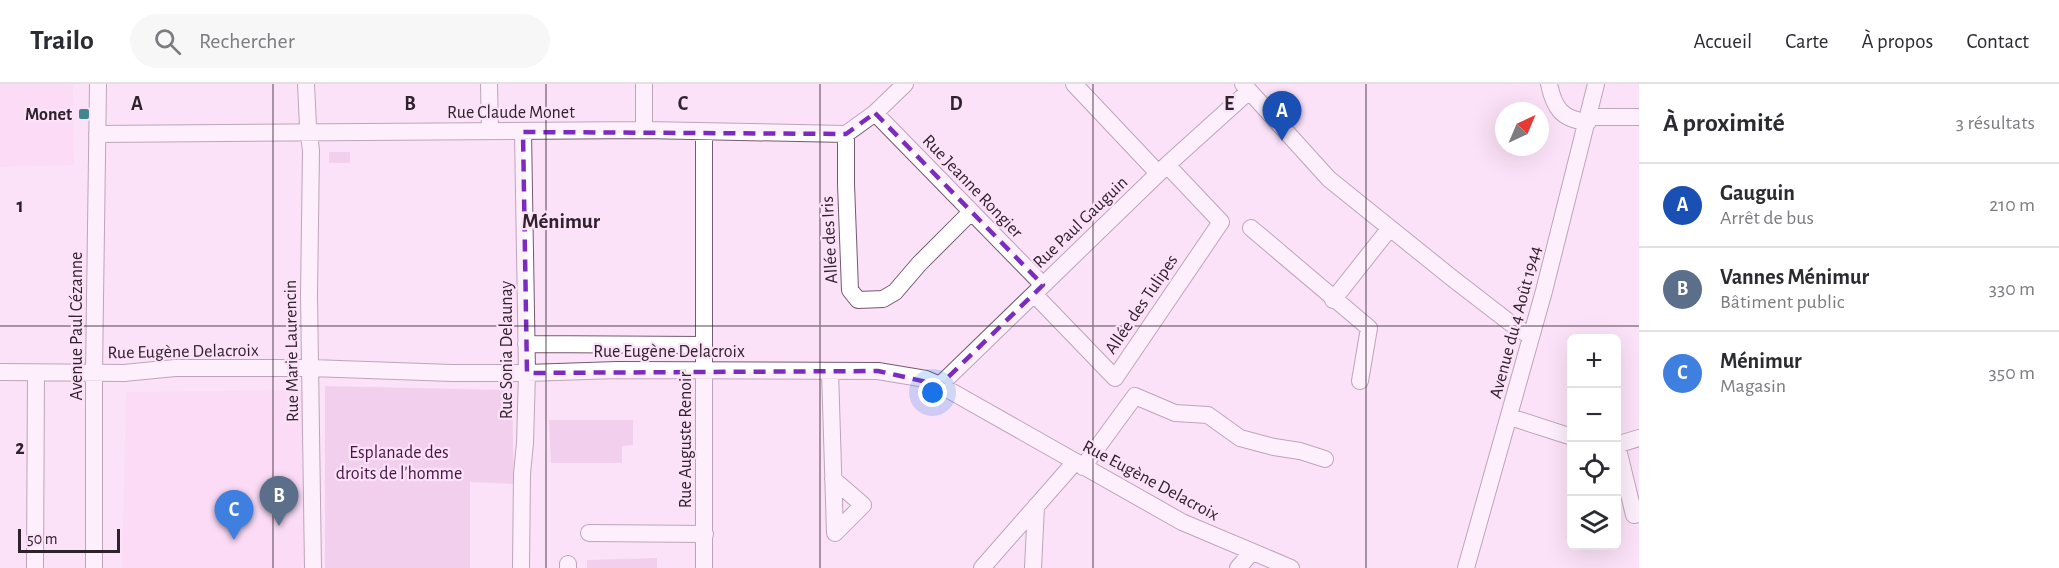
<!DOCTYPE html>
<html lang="fr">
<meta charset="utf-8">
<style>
body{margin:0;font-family:"Alegreya Sans",sans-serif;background:#f7f7f7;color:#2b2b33}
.controls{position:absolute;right:18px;bottom:18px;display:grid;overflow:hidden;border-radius:9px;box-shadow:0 6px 24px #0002}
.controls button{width:54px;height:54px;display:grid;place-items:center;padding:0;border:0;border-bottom:2px solid #e1e1e2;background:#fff;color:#2b2b33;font:30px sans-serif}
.compass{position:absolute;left:1495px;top:18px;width:54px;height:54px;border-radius:50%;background:#fff;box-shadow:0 6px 24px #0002;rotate:44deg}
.scale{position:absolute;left:18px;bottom:15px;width:102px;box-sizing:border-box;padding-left:6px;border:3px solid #2e222c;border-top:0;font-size:16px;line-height:21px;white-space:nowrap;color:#2e222c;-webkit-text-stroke:4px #fce2f8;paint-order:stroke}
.you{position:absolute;left:933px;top:309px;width:21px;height:21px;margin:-15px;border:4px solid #fff;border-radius:50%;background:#1a73e8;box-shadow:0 0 0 9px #1a73e833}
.badge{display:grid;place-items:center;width:39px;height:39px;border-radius:50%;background:#40888d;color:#fff;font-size:20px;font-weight:700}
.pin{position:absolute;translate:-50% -50px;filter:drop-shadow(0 2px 3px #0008)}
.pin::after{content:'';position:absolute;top:32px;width:21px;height:18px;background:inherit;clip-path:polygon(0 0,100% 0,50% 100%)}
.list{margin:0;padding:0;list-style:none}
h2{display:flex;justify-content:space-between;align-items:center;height:78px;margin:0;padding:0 24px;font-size:26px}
h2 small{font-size:20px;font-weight:400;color:#7c7c81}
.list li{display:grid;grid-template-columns:39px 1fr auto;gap:18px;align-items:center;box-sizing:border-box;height:84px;padding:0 24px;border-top:2px solid #e1e1e2}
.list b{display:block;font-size:22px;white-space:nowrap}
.list p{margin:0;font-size:20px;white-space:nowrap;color:#7c7c81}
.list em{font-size:20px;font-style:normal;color:#7c7c81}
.icon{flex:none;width:33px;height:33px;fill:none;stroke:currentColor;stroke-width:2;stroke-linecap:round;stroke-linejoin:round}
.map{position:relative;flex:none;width:1639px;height:484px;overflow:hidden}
header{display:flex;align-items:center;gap:36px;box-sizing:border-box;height:84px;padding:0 30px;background:#fff;border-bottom:2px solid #e1e1e2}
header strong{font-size:28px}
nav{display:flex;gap:33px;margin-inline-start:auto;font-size:21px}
.search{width:420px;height:54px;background:#f7f7f7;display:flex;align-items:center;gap:15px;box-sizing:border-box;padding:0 21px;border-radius:33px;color:#7c7c81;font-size:22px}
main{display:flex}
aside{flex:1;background:#fff}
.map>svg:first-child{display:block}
</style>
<header>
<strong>Trailo</strong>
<div class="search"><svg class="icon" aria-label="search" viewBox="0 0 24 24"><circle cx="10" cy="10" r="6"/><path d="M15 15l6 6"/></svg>Rechercher</div>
<nav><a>Accueil</a><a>Carte</a><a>À propos</a><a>Contact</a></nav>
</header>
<main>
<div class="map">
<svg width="1639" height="484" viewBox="0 0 1639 484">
<rect width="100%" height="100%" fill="#fce2f8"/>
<!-- built -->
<path fill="#fad3f4" d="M0,0H73L74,81L0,83Z
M303,306L302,382L308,484H122L126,308Z"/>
<!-- green -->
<path fill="#e7bbe0" d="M329,68H350V79H329Z
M325,302L512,306L514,400L470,398V484H325Z
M549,336H633V361L622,362V379H551Z
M657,474V484H587V476Z"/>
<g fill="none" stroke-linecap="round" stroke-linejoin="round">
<!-- minor casing -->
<g stroke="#745970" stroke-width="18">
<path id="minor" d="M306,0L308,42L311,67L309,211L313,484
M489,0L490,47
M644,0V46
M1074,0L1158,89
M1243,0L1329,95L1452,194L1509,238L1530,252
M1549,0C1554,24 1562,36 1588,38
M875,29L1043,201
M1589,33H1639
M97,50L644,46L846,50L875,29L905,0
M846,50V100L850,206L858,216L883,215L895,208L919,180L971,128
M1251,144L1369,244L1360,297
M1034,210L1115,294L1221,138L1167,81
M1333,216L1390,144
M526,260L704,261
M830,287L835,449L863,421L833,395
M0,288L124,289L175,284H311L452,289H527L617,286L878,287L926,295L940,301L1182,438L1291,484
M940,301L1167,81L1249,7
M1510,333L1572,353
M1616,361L1639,354
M1617,361L1634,431L1639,430
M1083,383L1135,312L1175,329L1208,331L1240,354L1274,363L1300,367L1325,375
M589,449L705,450
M35,484L36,289
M94,484V288L98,0
M521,484L522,390L525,359L527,289L523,48
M568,484V480
M704,484V48
M982,484L1075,378
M1033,484L1036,422
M1238,484L1252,468
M1466,484L1544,207L1596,0"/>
</g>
<!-- minor -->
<use href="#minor" stroke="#fff" stroke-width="16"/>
</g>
<!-- marked area -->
<path d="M0 0H1639V484H0ZM875,29L1043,201L940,301L878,287L527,289L523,48L846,50Z" fill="#fce2f8" fill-opacity=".55" fill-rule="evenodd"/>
<path fill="none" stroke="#7b2cbf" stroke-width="4.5" stroke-dasharray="12 8" stroke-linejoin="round" d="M875,29L1043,201L940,301L878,287L527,289L523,48L846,50Z"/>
<!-- grid -->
<path fill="none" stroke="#2e222c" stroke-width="1.5" stroke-opacity="0.55" d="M273,0V484M546,0V484M820,0V484M1093,0V484M1366,0V484M0,242H1639"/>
<!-- markers -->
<rect fill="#40888d" stroke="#fce2f8" stroke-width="2" x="78" y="24" width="12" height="12" rx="3"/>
<g text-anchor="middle" stroke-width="4.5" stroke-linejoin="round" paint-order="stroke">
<!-- street labels -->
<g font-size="18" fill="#2e222c" stroke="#fce2f8">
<text x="511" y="34">Rue Claude Monet</text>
<text transform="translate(973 102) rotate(46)" y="6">Rue Jeanne Rongier</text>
<text transform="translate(1080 138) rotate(-44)" y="6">Rue Paul Gauguin</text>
<text transform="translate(829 156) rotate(-93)" y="6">Allée des Iris</text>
<text transform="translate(1141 220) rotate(-56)" y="6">Allée des Tulipes</text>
<text transform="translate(1515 238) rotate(-75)" y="6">Avenue du 4 Août 1944</text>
<text transform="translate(76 242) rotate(-90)" y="6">Avenue Paul Cézanne</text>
<text transform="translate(506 266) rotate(-90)" y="6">Rue Sonia Delaunay</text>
<text transform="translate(183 267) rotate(-1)" y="6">Rue Eugène Delacroix</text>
<text transform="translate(291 267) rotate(-91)" y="6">Rue Marie Laurencin</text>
<text x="669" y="273">Rue Eugène Delacroix</text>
<text transform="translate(685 356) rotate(-90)" y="6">Rue Auguste Renoir</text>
<text transform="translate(1151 396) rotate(28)" y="6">Rue Eugène Delacroix</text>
</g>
<!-- poi labels -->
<g font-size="18" font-weight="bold" fill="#2e222c" stroke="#fce2f8" text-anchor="end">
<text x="72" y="36">Monet</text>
</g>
<!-- park labels -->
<g font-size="18" fill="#471342" stroke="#fce2f8">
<text x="399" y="374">Esplanade des<tspan x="399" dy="21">droits de l'homme</tspan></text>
</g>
<!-- quarter labels -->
<g font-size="21" font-weight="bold" fill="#2e222c" stroke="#fce2f8">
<text x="561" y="144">Ménimur</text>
</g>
</g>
<g font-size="20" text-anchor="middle" font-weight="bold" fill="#2e222c" stroke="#fce2f8" stroke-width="4.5" stroke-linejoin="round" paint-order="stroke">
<text x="137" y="26">A</text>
<text x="410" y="26">B</text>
<text x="683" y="26">C</text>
<text x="956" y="26">D</text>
<text x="1229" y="26">E</text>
<text x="20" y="128">1</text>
<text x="20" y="370">2</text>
</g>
</svg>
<div class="controls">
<button>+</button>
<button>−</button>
<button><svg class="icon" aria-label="locate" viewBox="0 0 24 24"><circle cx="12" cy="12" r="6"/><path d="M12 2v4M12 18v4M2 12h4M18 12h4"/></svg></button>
<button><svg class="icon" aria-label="layers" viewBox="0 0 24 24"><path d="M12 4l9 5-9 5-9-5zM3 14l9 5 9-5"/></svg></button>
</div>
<svg class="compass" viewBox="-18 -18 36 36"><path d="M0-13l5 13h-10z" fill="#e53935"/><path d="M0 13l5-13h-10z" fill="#7c7c81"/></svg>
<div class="scale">50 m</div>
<div class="you"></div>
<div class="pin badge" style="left:1282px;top:57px;background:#1a4fb4">A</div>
<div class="pin badge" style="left:279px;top:442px;background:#5c6f8a">B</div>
<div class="pin badge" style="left:234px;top:456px;background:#3f7fe0">C</div>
</div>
<aside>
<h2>À proximité<small>3 résultats</small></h2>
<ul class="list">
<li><span class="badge" style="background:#1a4fb4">A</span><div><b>Gauguin</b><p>Arrêt de bus</p></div><em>210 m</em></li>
<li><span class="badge" style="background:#5c6f8a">B</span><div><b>Vannes Ménimur</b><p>Bâtiment public</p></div><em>330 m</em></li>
<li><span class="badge" style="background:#3f7fe0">C</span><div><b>Ménimur</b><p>Magasin</p></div><em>350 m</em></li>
</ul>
</aside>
</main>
